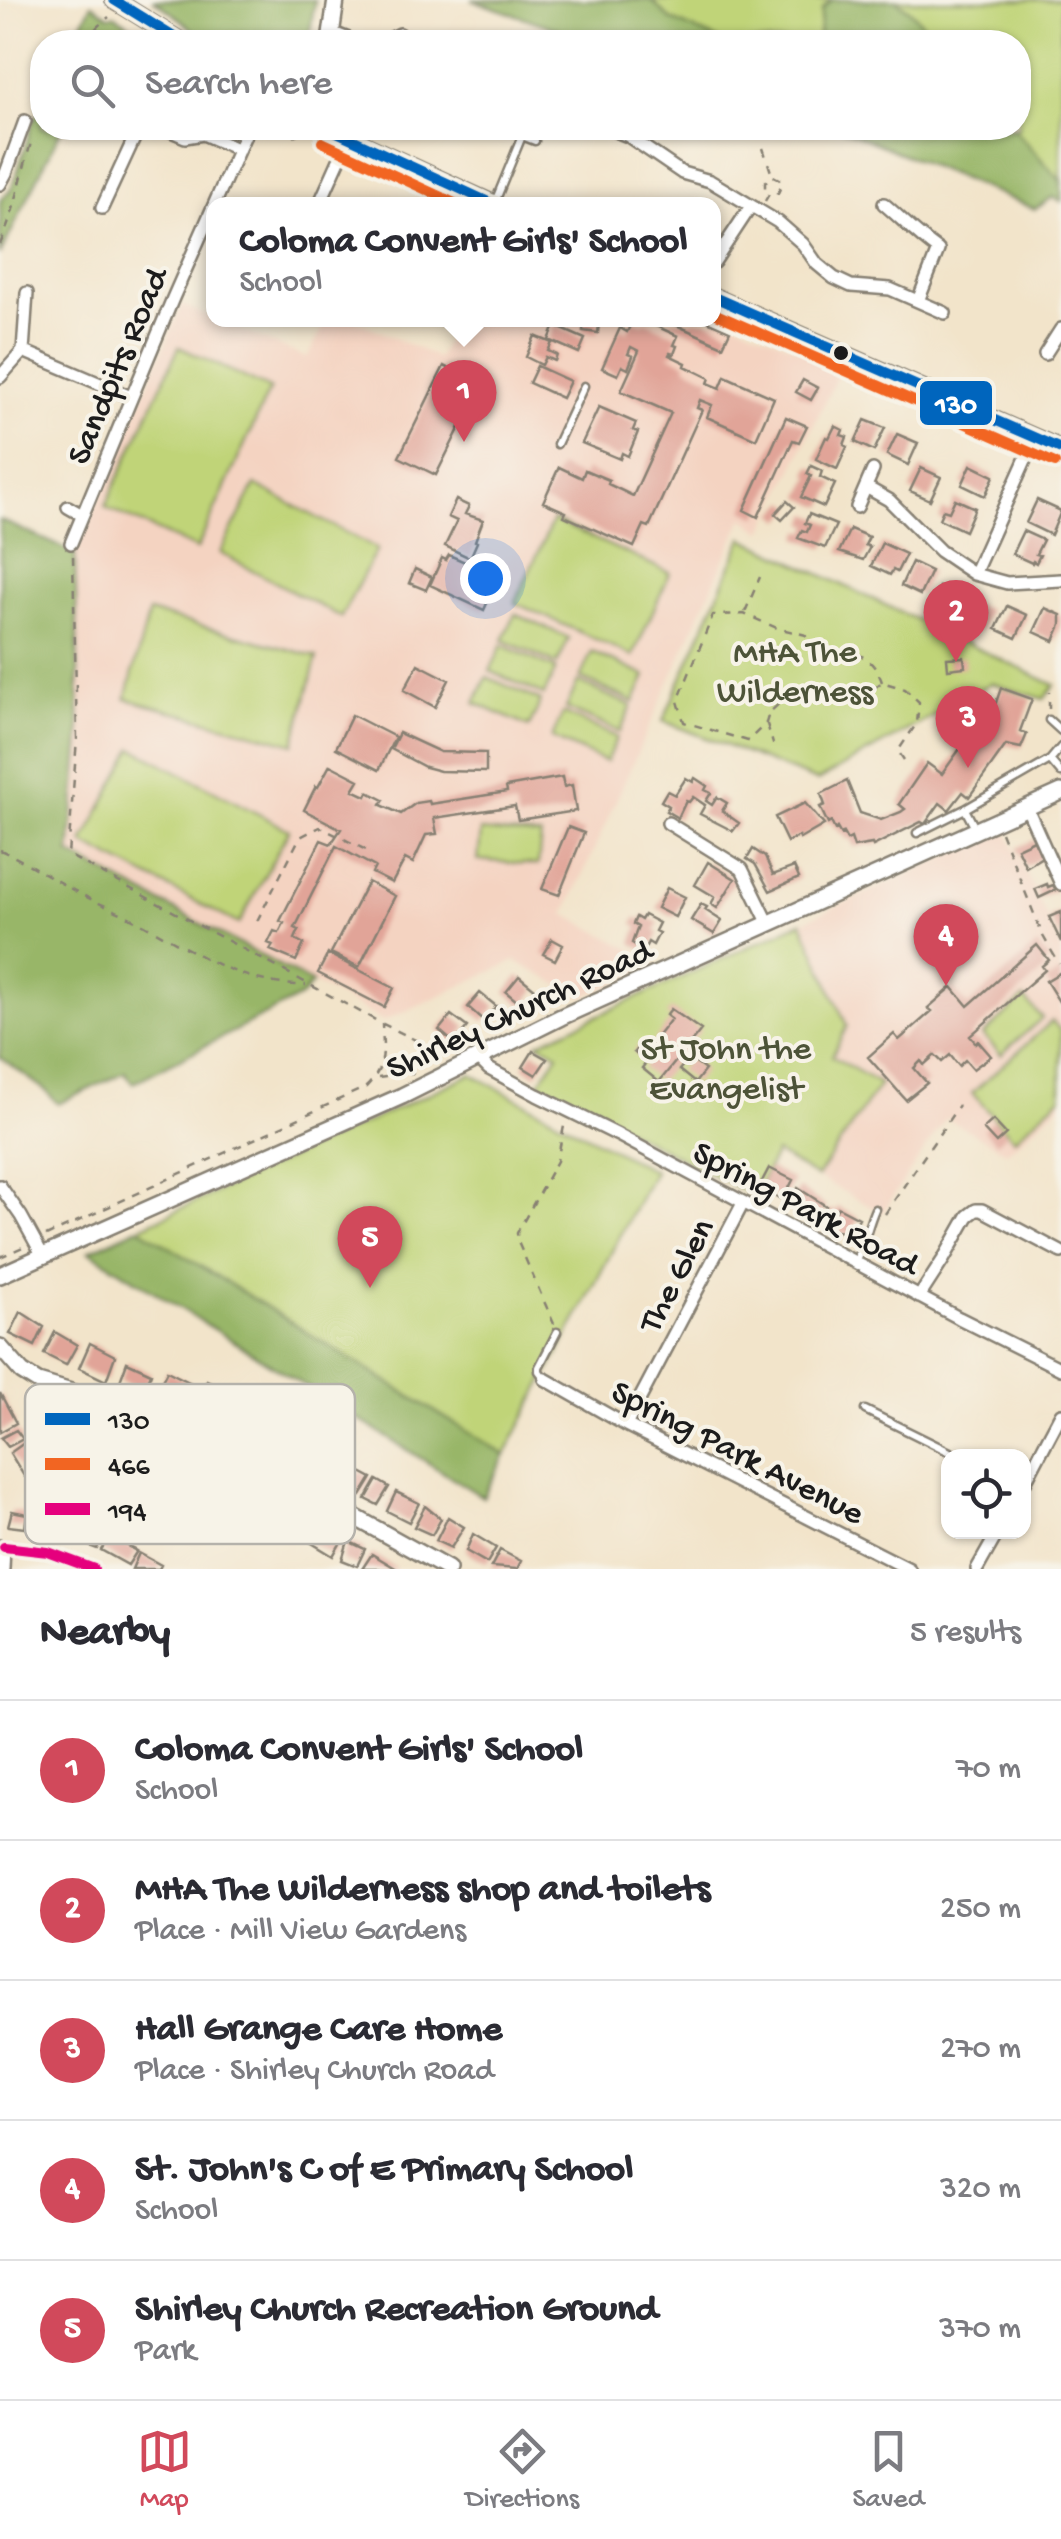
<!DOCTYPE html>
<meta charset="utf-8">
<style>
body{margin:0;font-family:"Gochi Hand",sans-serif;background:#f7f7f7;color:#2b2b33}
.controls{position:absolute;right:30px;bottom:30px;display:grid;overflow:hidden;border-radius:20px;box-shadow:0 2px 8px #0004}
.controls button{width:90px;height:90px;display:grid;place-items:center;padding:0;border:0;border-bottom:2px solid #e1e1e2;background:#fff;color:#2b2b33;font:50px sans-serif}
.you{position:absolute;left:485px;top:578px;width:35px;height:35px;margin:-25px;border:8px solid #fff;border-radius:50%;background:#1a73e8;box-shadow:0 0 0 15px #1a73e833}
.badge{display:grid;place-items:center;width:65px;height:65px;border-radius:50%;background:#d1495b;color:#fff;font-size:32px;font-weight:700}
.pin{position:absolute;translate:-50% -82px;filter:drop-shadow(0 2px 5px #0008)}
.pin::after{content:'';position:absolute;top:52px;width:35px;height:30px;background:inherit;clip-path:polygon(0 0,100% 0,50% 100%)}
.popup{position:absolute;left:206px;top:197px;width:515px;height:130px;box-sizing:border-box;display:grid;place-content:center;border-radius:20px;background:#fff;filter:drop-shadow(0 2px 8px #0005);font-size:32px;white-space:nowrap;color:#7c7c81}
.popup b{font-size:38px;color:#2b2b33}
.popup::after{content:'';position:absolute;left:50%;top:100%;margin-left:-20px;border:20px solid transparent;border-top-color:#fff}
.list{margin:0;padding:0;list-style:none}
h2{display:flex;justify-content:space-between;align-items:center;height:130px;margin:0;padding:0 40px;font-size:42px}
h2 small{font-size:32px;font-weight:400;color:#7c7c81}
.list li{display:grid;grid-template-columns:65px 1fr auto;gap:30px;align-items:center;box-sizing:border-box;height:140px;padding:0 40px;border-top:2px solid #e1e1e2}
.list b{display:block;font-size:38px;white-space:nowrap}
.list p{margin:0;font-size:32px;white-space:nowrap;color:#7c7c81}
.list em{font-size:32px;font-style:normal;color:#7c7c81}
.icon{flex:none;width:55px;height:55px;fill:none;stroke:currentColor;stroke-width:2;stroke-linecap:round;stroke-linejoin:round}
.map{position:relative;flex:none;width:1061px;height:1569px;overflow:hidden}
.search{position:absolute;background:#fff;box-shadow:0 2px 8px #0004;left:30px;right:30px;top:30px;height:110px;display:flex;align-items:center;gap:25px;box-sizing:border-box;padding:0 35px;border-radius:40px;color:#7c7c81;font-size:38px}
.sheet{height:830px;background:#fff}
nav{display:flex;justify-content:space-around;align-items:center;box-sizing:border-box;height:140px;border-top:2px solid #e1e1e2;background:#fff;font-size:28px;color:#7c7c81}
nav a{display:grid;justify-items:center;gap:5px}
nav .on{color:#d1495b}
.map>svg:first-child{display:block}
</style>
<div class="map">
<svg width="1061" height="1569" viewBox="0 0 1061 1569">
<rect width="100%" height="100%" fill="#f7f3e8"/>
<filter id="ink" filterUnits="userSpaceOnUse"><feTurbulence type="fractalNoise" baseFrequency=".01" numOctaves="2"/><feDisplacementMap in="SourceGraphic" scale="20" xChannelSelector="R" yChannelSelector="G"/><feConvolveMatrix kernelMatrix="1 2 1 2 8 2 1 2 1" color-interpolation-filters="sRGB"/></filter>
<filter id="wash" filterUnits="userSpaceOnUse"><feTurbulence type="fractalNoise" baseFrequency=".0048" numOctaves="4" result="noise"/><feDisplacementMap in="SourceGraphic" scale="40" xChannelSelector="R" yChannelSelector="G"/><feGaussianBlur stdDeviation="2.25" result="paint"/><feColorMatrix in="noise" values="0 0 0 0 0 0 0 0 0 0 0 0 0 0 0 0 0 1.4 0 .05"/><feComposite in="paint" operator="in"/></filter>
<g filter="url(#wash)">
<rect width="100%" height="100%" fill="#f2e4ca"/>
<!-- built -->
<path fill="#f4d3c1" d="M182,305L307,358L327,320H355L438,358L456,320H714V312L841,368L763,531L743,518L565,914L657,963L583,997L515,961L384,1021L70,854L80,739L75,553Z
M1006,830L1061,947V1104L1007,1152L946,1118L882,1213L817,1177L880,1084L831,1056L847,1025L802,922Z"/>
<!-- green -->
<path fill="#c0d478" stroke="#6e784a" stroke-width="2.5" d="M472,0H1061V201L1053,197L1035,209L840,128H1018V42H596Z
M179,347L270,389L197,549L105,507Z
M255,485L377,549L341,617L220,553Z
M553,520L670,573L633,656L515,603Z
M743,538L1055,685L1044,699L991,683L817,781L663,721Z
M149,612L317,657L294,744L126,699Z
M515,614L569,638L557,664L503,640Z
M502,645L556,669L544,695L490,671Z
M592,652L646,676L634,702L580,678Z
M487,677L541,701L529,727L475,703Z
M578,682L632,706L620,732L566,708Z
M563,713L617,737L606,762L552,738Z
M133,748L289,830L239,924L83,843Z
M481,831L541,836L538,865L478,860Z
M802,922L847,1026L832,1056L880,1084L817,1177L776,1153L753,1196L539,1083L558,1054L538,1043Z
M1024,998L1042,1018L1001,1055L983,1035Z
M1052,1021L1061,1031V1097L1014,1139L972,1093Z
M471,1074L654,1171L483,1497L89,1251Z"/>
<!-- forest -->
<path fill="#98b668" stroke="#5a6942" stroke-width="2.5" d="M154,0H315L310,31L304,42H206L183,21Z
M472,0H651L670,19L722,42H596Z
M832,0H896L914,14L939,42H818L822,9Z
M92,4L109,16L115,15L134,28V31L154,42H72Z
M42,104V128H62L0,255V201L11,189L17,174L34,117H36Z
M840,128H1013L1061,181V201L1053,197L1035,209Z
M0,520L75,553L80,739L70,854L312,983L302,996L133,1083L125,1072L58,1104L45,1090L0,1057Z
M139,1228L505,1455L483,1497L89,1251Z"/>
<g id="blocks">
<!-- building -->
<path fill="#e1a498" d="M584,320L599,322L598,333L583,331Z
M633,320L644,324L645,321L678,336L674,345L677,346L674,354L670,353L669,355L686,363L685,366L710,378L708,383L720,388L725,376L774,398L756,439L707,417L712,405L700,400L697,408L702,410L649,527L644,525L634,547L564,516L566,512L543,502L559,467L582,478L585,470L609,480L608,484L633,496L671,413L621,391L639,351L631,347L628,354L633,356L628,369L622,366L618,375L602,368L620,328L627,332Z
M665,320H705L730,331L723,346Z
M555,326L585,339L579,353L549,340Z
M535,336L552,343L548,351L557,355L555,361L546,357L542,365L526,357Z
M444,366L481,385L436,475L399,457Z
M537,366L570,381L562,398L529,383Z
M803,380L818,388L811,400L796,392Z
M599,407L636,423L633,430L638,432L628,456L622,453L620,459L582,443Z
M786,417L807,426L799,442L793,440L758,517L744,510Z
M865,420L885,428L874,451L855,442Z
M835,426L843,430L841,435L847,437L844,445L847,447L837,469L816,459L826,437L829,438Z
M897,434L918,443L908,465L887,455Z
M971,465L994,476L985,496L962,485Z
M811,466L822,471L820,477L835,484L824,507L801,497L811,476L807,474Z
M921,468L941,477L930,500L910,491Z
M955,499L975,508L965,531L939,519L943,510L949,512Z
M456,500L469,506L465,514L483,520L475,541L477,542L470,558L445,546L457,521L448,517Z
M1037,500L1061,511L1051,535L1026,523Z
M787,501L794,507L782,520L775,514Z
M809,514L836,525L825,548L798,538L802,530L807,532L810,525L805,523Z
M850,529L869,537L865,545L870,547L863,560L839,552Z
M1023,531L1043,540L1036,554L1040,555L1036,563L1033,561L1032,563L1012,554Z
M882,543L906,554L897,572L893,570L890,575L871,566Z
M449,555L467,563L469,560L483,566L491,556L501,561V568L494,582L496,583L484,610L430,585L442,558L446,560Z
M912,562L931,571L920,595L901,586Z
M415,569L432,577L426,590L409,583Z
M939,587L963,598L953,621L929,610Z
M971,603L988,610L979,632L961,624Z
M1007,606L1027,615L1016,638L996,629Z
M1045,608L1061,615V625L1054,641L1034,632Z
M964,657L965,667L948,669L947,658Z
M418,664L449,680L435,707L404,690Z
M1001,688L1032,699L1020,731L1027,734L1021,748L1006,745L969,797L963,792L949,810L940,803L925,824L921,822L873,846L872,844L854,847L851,838L847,840L843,833L841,835L837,828L835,830L831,822L828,824L820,807L825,805L821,794L847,781L860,813L881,820L901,812L905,809L899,804L927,763L942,774L982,718L989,723Z
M352,715L395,737L379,770L336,748Z
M399,733L440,752L486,753V772L440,771L425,767L391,749Z
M330,765L359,780L353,790L366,796L368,792L384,800L381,805L401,814L416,803L429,801L430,804L507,792L506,787L562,777L564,787L572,785L576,811L518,820L515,806L434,818L437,834L426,835L413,863L405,859L392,883L372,873L375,867L336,846L295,928L299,930L295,939L304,944L296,961L270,950L273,945L268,943L274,931L279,933L284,923L280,921L321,840L331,844L341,829L304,810L316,786L318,787Z
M686,778L693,782L695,778L707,786L705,790L711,793L706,801L712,805L717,797L727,803L722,811L739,823L733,831L700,814L705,805L693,797L689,802L686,801L678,818L666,811L669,806L661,801L667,791L675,795Z
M805,803L824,825L800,839L799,836L787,842L775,817Z
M568,827L584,833L559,895L542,889Z
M1034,840L1042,857L1026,867L1017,848Z
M753,849L765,857L773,875L794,867L799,878L770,891L755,864L747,859Z
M708,862L735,879L717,908L711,904L715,897L695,885Z
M368,882L395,896L359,967L331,953Z
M1047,884L1048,887L1053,885L1056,890L1039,898L1035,889Z
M667,888L685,897L675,917L657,908Z
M701,904L707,907L705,910L722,921L714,934L691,920Z
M1061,912V942L1049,917Z
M644,915L659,923L655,931L659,933L653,945L648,942L644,950L632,943L638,927L633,924L636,917L641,920Z
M552,939L563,945L555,960L543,954Z
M1037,945L1049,960L1042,966L1045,970L970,1036L976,1043L978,1041L991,1056L973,1069L965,1060L959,1066L950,1055L942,1062L935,1055L924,1065L921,1061L914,1068L927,1083L906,1100L868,1057L894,1034L899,1040L932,1011L928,1008L952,987L968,1006Z
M328,954L394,988L384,1007L318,973Z
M1061,972V1005L1046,981Z
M519,976L536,990L523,1006L506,992Z
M480,993L496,1006L484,1021L468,1007Z
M671,1009L701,1030L659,1082L642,1068L646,1063L634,1052L642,1042L649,1047L671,1019L666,1015Z
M451,1015L467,1027L454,1043L439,1030Z
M533,1051L547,1059L536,1075L523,1067Z
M689,1058L705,1070L695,1083L679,1070Z
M993,1120L1006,1134L996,1143L983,1129Z
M769,1168L793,1180L783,1200L759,1187Z
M798,1188L826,1206L818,1222L789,1207Z
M838,1207L859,1218L849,1236L822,1224L830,1209L835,1212Z
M21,1312L44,1327L35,1346L10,1334Z
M55,1332L77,1345L66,1365L44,1354Z
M90,1343L115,1356L106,1381L79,1368Z
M127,1362L151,1373L144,1392L120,1381Z
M167,1371L193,1384L181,1401L158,1389Z
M207,1380L235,1394L219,1416L194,1403Z
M0,1393L16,1423L0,1432Z
M233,1400L260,1415L251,1433L222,1418Z
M270,1420L283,1427L272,1445L260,1439Z
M66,1421L84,1428L82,1441L64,1434Z
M94,1428L129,1437L125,1463L86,1448Z
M16,1430L23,1439L8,1447L1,1438Z
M288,1430L301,1437L290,1455L278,1449Z
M141,1438L165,1449L158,1469L133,1456Z
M305,1440L318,1448L307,1466L295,1460Z
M24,1443L40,1466L24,1476L10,1453Z
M181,1449L203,1461L196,1480L171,1467Z
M324,1451L337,1458L325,1476L313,1470Z
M342,1460L355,1467L344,1485L332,1479Z
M216,1466L240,1480L230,1497L206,1485Z
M359,1471L372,1478L361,1496L348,1490Z
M377,1480L389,1487L378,1505L366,1499Z
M246,1485L279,1502L267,1520L236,1503Z
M396,1492L419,1503L409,1522L387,1511Z
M284,1506L307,1518L300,1535L275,1522Z
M425,1506L441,1519L432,1535L414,1527Z
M12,1511L27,1514L25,1528L8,1526Z
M37,1514L64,1518L59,1534L34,1532Z
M76,1517L105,1530L97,1549L68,1538Z
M448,1517L464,1527L451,1548L436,1541Z
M312,1519L344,1537L333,1556L302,1537Z
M473,1534L496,1548L487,1563L466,1551Z
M110,1536L137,1551L128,1565L101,1550Z
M348,1541L365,1549L357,1566L342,1560Z
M500,1550L521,1561L517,1569L491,1567Z
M139,1553L161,1565L159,1569H132Z
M372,1554L397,1569H362Z"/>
</g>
</g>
<g filter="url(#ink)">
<use href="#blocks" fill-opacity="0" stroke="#878073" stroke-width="2.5"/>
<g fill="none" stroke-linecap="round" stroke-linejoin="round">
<!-- lane casing -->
<g stroke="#878073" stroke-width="11">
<path id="lane" d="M224,128L242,136
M283,128L294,131L300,128
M495,202L522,136L535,141
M557,444L584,386
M1049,720L1061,731
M1050,760L1061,747
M976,830L965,809L1050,760L1061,773
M917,833L965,809
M855,1262C865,1245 867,1227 875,1209
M545,1379L539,1371V1367L557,1332
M865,1410L958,1456"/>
</g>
<!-- street casing -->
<g stroke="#878073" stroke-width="16">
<path id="street" d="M331,32L356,42
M384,42L400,34
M164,128L185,137L203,134L237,149
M608,128L628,136L682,173L710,181L778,222L803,244L817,264L834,278L851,286L890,289L945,313
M0,184L6,173L25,121
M884,204C903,220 918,236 938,250L918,301
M319,205L349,138
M102,208L138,130L141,128
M714,262L751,206
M23,351L27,293
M1045,354L1061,329
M0,377L23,351L131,397
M866,487L889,500L940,551L974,574L1007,583L1061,580
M68,507L82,515
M857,507L873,470
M71,543L173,298L248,128
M974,574L1035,438
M1027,808L1061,884
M668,823L742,869L769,924
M478,1058L489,1069L537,1095L618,1135L959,1318L1061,1369
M0,1186L21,1216L43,1256
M919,1297L943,1260L968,1216L976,1210H982L1061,1252
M545,1379L626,1425L909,1569
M626,1425L743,1203
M1024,1484L1061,1414
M0,1546L48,1552L94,1569
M3,1569L4,1547
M977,1569L998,1532"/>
</g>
<!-- secondary casing -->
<g stroke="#878073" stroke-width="20">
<path id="secondary" d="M114,0L182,42
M330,42L336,0
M328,128L496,205
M714,297L1061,449
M0,1275L402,1096L561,1017L1061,792
M0,1347L22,1372L38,1382L200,1431L448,1569"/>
</g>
<!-- path -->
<path stroke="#878073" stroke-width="2.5" stroke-dasharray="8 8" stroke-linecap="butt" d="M85,42L98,26L109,17
M763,148L772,175
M765,201L769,194L765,189V182L773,176L779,179L782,184L778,193L769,194
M0,244C16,210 20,178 31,143
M73,556L77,739L68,855L381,1023L450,1057
M745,612L760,577
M882,682C870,648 846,651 814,648L806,635L777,628L744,614L713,615L678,701L684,722L748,741L766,723L769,713L782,701L823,688L861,698L882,682L905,689L919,702L917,723L898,751L904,760
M1049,709V692
M767,724L773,744
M1001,832L1043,936L1059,964
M0,850C28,862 53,880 81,894C101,905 123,913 143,924C195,952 245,987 306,985
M257,921L300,837L320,827L366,850
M378,1078L414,1073
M885,1214L959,1105
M46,1236L366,1087C387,1066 383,1052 382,1024
M0,1257L25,1246
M554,1324L518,1242L517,1233L557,1161L565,1121"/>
<!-- lane -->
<use href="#lane" stroke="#fff" stroke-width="6"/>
<!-- street -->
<use href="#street" stroke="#fff" stroke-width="11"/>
<!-- secondary -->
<use href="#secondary" stroke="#fff" stroke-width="15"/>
<!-- bus-1 casing -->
<g stroke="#f7f3e8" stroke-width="18">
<path id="bus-1" d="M114,0L182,42
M328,128L495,205
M714,297L1061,449"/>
</g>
<!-- bus-2 casing -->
<g stroke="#f7f3e8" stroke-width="18">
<path id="bus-2" d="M322,142L459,205
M714,313L1055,463"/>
</g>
<!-- bus-3 casing -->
<g stroke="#f7f3e8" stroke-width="18">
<path id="bus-3" d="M4,1547L48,1552L94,1569"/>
</g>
<!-- bus-1 -->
<use href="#bus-1" stroke="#0065bd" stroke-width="10"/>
<!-- bus-2 -->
<use href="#bus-2" stroke="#f26522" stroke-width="10"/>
<!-- bus-3 -->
<use href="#bus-3" stroke="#e5007d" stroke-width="10"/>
</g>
</g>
<!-- markers -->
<circle fill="#1c1c1c" stroke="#f7f3e8" stroke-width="4" cx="841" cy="353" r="9"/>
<g text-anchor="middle" stroke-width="8" stroke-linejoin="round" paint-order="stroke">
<!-- street labels -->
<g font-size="35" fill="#1c1c1c" stroke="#f7f3e8">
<text transform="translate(115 365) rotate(-67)" y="12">Sandpits Road</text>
<text transform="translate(518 1007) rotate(-25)" y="12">Shirley Church Road</text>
<text transform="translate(807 1206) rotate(28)" y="12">Spring Park Road</text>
<text transform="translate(674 1274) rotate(-62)" y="12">The Glen</text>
<text transform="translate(739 1450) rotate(27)" y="12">Spring Park Avenue</text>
</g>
<!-- park labels -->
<g font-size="35" fill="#4d5338" stroke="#f7f3e8">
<text x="795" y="661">MHA The<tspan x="795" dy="40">Wilderness</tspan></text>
<text x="726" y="1058">St John the<tspan x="726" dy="40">Evangelist</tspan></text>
</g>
</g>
<!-- legend -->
<rect x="25" y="1384" width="330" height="160" rx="15" fill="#f7f3e8" stroke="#b5b2ab" stroke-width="2.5"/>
<rect x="45" y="1413" width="45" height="12" fill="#0065bd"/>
<rect x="45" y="1458" width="45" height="12" fill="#f26522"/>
<rect x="45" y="1503" width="45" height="12" fill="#e5007d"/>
<g font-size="28" fill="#1c1c1c">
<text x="108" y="1429">130</text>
<text x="108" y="1474">466</text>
<text x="108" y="1519">194</text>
</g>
<rect stroke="#f7f3e8" stroke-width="4" x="918" y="379" width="76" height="48" rx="10" fill="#0065bd"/>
<g font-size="28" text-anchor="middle" font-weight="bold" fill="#fff">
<text x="956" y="413">130</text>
</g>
</svg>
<div class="controls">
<button><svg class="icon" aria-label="locate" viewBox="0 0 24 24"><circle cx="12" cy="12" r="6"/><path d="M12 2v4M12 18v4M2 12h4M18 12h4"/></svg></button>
</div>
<div class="you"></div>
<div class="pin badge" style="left:464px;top:442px">1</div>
<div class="popup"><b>Coloma Convent Girls' School</b>School</div>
<div class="pin badge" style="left:956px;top:662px">2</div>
<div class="pin badge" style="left:968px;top:768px">3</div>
<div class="pin badge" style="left:946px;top:986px">4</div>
<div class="pin badge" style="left:370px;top:1288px">5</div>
<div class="search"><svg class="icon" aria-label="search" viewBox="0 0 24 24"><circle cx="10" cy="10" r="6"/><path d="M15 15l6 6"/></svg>Search here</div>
</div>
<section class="sheet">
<h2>Nearby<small>5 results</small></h2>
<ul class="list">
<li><span class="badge">1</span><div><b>Coloma Convent Girls' School</b><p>School</p></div><em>70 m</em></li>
<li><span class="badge">2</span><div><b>MHA The Wilderness shop and toilets</b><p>Place · Mill View Gardens</p></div><em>250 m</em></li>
<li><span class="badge">3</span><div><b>Hall Grange Care Home</b><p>Place · Shirley Church Road</p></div><em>270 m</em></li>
<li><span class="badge">4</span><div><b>St. John's C of E Primary School</b><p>School</p></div><em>320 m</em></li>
<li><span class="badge">5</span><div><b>Shirley Church Recreation Ground</b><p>Park</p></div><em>370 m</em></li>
</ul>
</section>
<nav>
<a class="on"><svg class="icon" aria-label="map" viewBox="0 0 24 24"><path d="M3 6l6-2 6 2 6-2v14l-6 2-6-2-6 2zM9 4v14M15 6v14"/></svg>Map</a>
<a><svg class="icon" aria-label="directions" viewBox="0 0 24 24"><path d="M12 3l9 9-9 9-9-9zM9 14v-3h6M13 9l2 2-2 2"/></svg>Directions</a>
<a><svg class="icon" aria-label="saved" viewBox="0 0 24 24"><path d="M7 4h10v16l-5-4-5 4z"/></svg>Saved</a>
</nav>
